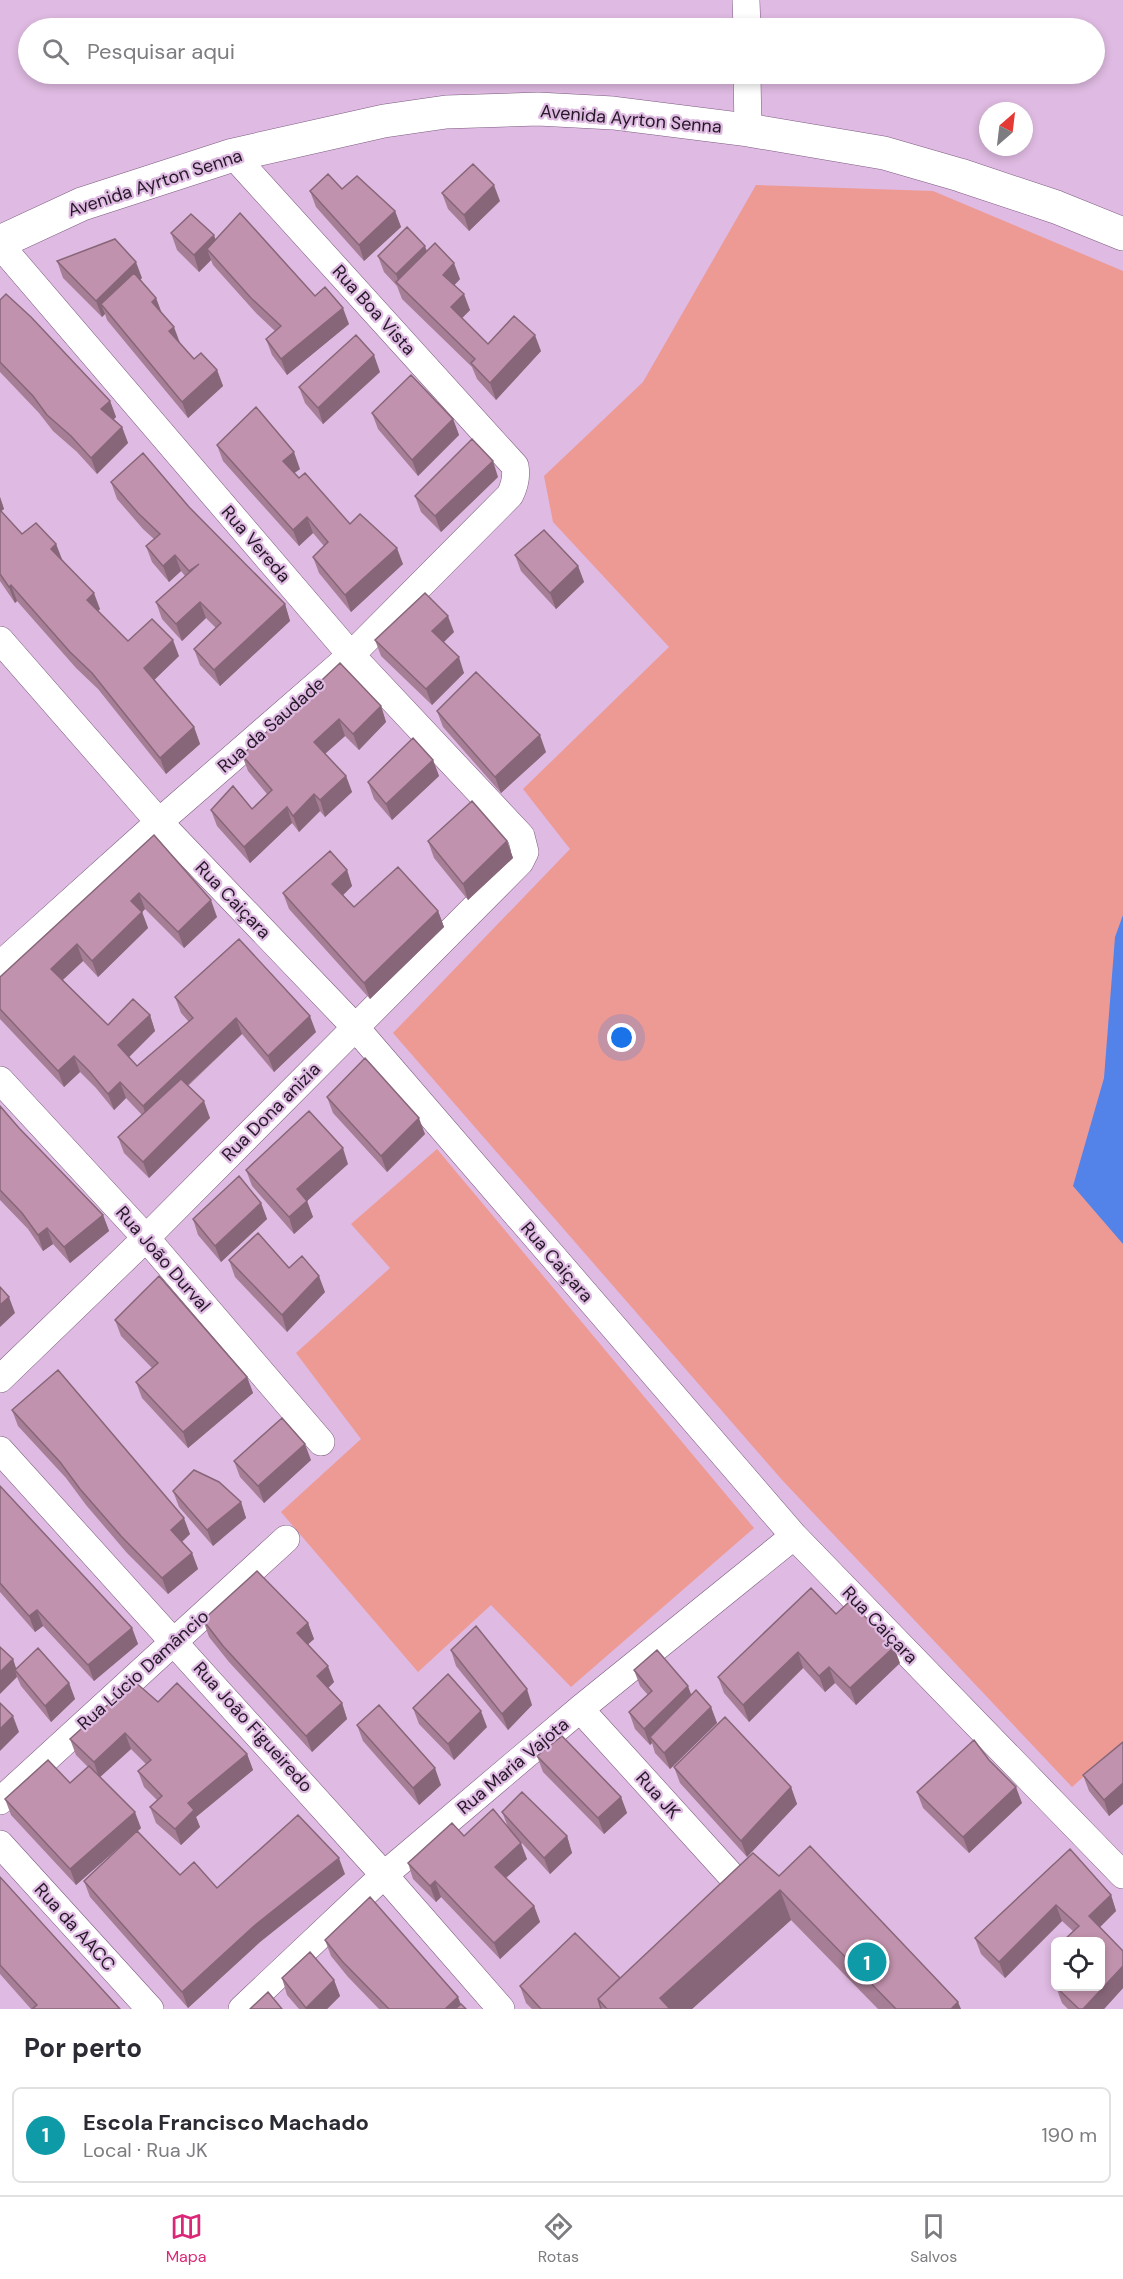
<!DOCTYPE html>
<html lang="pt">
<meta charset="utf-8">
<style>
body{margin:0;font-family:"DM Sans",sans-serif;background:#f2f2f3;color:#2b2b33}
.controls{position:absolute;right:18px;bottom:18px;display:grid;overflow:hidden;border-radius:9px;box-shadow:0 3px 9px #0003}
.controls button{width:54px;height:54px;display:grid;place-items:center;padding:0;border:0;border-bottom:2px solid #e1e1e2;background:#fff;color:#2b2b33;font:30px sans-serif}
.compass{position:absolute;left:979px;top:102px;width:54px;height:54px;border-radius:50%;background:#fff;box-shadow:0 3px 9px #0003;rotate:28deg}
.you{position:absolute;left:622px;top:1038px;width:21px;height:21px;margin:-15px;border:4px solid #fff;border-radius:50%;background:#1a73e8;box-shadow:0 0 0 9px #1a73e833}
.badge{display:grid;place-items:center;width:39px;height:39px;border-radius:50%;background:#db2777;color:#fff;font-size:20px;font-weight:700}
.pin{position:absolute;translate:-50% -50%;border:3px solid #fff;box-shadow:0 2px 6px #0006}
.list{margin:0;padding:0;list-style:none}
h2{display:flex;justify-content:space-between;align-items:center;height:78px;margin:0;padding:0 24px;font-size:26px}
h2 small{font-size:20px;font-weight:400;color:#7c7c81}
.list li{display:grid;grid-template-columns:39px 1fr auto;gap:18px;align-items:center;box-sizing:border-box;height:96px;margin:0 12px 12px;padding:0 12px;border:2px solid #e1e1e2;border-radius:9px}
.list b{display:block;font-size:22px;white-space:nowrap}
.list p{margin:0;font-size:20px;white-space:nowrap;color:#7c7c81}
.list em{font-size:20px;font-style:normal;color:#7c7c81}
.icon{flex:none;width:33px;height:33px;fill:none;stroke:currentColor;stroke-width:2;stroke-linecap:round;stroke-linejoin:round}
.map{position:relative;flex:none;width:1123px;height:2009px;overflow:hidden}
.search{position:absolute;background:#fff;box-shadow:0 3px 9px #0003;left:18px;right:18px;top:18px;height:66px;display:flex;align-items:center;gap:15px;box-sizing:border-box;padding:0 21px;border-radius:33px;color:#7c7c81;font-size:22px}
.sheet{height:186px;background:#fff}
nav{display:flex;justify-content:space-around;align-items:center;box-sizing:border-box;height:84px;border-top:2px solid #e1e1e2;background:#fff;font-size:16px;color:#7c7c81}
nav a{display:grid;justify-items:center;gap:3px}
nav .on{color:#db2777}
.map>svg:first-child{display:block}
</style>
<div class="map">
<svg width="1123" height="2009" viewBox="0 0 1123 2009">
<rect width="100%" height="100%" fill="#dfbae2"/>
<!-- green -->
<path fill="#ed9a95" d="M756,185L933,191L1123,271V1742L1072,1787L783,1481L393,1033L570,849L523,789L669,647L553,522L544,476L643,382Z
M437,1149L754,1528L571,1687L491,1605L418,1672L281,1512L361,1439L296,1353L390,1268L351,1224Z"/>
<!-- water -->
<path fill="#5383e9" d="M1123,915V1244L1073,1186L1104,1078L1115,937Z"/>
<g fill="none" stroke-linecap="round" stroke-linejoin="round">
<!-- minor casing -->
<g stroke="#7c5b7f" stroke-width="28">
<path id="minor" d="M746,0L747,28
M747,74L748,130
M0,245L351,655L521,836L525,852L520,862L146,1238L0,1379
M0,640L159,822L355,1027L794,1536L1123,1875
M0,965L159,822L351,655L510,495C515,485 517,477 515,466L233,155
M0,1080L146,1238L321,1442
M0,1450L384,1875L501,2009
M580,1709L736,1881
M0,1801L286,1539
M0,1844L150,2009
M242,2009L384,1875L580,1709L794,1536"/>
</g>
<!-- primary casing -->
<g stroke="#7c5b7f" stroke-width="34">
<path id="primary" d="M0,242L82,204L233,155L384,121L446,112L538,109L613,113L748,130L884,153L960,175L1056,207L1123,234"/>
</g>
<!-- minor -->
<use href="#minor" stroke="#fff" stroke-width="27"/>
<!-- primary -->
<use href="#primary" stroke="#fff" stroke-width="33"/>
</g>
<!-- wall -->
<path fill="#a67e95" d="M342,189L395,211L401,227L364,261L316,207L310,191Z
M442,193L500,201L469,231L448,209Z
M171,233L215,240L315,296L349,324L287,375L272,355L266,339L275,331L257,314L213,265L211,260L199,272L177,250Z
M427,251L460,279L454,285L470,310L462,318L488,344L541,351L496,400L477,379L472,367L402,299L397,286L384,272L378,256Z
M57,261L142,278L140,279L156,298L162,314L180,343L194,359L217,370L223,386L188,418L107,320L105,314L102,317L63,278Z
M0,300L110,401L116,417L114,419L122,427L128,443L97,474L77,452L53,431L39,413L0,372Z
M380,372L323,424L305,403L299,387Z
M372,413L453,419L459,435L418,476L378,429Z
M217,445L300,469L294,473L299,478L350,524L403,564L351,612L319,573L313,557L324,546L313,533L299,546L223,461Z
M498,477L441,532L421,512L415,496Z
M111,482L189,507L285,604L290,621L220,686L200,665L194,649L216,628L206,618L182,641L162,619L156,602L185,576L181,571L169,582L152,562L146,546L154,539L143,529L117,499Z
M0,497L4,509L1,511L22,534L56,544L62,559L100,609L98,611L128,641L179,656L154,680L194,727L200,744L166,774L98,689L76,668L17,601L15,603L0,581Z
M515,555L578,566L584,582L556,609L521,571Z
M454,632L443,642L464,673L432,705L381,656L375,640Z
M381,706L386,722L359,750L345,736L325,754L346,776L352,792L325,817L320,811L299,832L292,823L250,863L217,826L211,810L252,809L267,794L248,771L242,755Z
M437,711L546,752L501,793L443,727Z
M433,760L439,776L392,820L374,799L368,782Z
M154,835L217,917L184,948L145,909L142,912L148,928L98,977L83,961L63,980L108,1025L150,1015L155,1031L129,1057L137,1066L189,1022L181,1013L175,997L316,1032L274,1072L242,1034L188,1086L210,1118L149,1178L124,1153L118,1137L142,1115L126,1098L114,1110L96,1088L80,1072L64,1087L0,1019V977Z
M428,841H507L513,858L468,900L434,858Z
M347,870L352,886L343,895L354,907L438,911L444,927L370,999L289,909L283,893Z
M327,1097L425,1134L387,1172L333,1113Z
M0,1106L19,1128L103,1215L109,1231L70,1263L53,1244L43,1251L28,1229L0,1200Z
M348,1164L307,1201L313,1217L294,1234L252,1186L246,1170Z
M261,1203L267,1219L221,1262L198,1235L193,1219Z
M229,1260L289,1268L325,1292L287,1332L235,1277Z
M115,1320L247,1377L253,1393L188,1448L142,1398L136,1382L152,1368L121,1336Z
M12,1410L190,1534L182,1542L192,1553L198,1569L168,1594L127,1553L86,1505L66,1478L18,1426Z
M311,1460L264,1503L240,1477L234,1461Z
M0,1486L132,1628L138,1644L94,1681L43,1626L35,1632L0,1592Z
M173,1491L241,1502L246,1518L213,1546L179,1507Z
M836,1614L900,1663L856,1705L835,1683L825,1692L803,1668L749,1722L724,1693L718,1677Z
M203,1620L308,1623L314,1639L308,1644L334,1682L328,1688L342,1703L347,1719L312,1752L229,1662L209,1637Z
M0,1647L13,1659L16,1669L69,1683L75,1699L51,1722L21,1686L17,1677Z
M451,1650L532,1705L508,1730L456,1666Z
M634,1670L692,1695L711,1707L717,1723L670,1769L655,1753L652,1743L650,1745L635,1729L629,1712L648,1695L640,1686Z
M158,1702L247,1754L253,1770L196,1817L200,1827L181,1845L156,1823L150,1807L157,1800L144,1787L138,1771L146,1764L131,1749L100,1777L141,1828L138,1831L180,1875L217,1888L345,1874L260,1942L188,2008L90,1897L84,1881L134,1834L76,1885L11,1815L5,1799L70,1783L88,1767L76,1755L70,1739Z
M413,1708L487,1727L454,1760L419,1724Z
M357,1725L441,1785L419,1805L363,1741Z
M1123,1742V1804L1109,1816L1089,1791L1083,1775Z
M537,1756L621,1797L627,1813L604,1834L543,1772Z
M674,1767L791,1787L797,1804L747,1857L680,1783Z
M917,1792L1022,1803L969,1853L923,1808Z
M502,1812L567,1836L572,1853L550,1874L510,1830L527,1859L506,1878L534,1906L540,1922L500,1959L441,1897L436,1902L413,1879L408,1863L464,1836L508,1827Z
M1070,1849L1111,1895L1116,1911L1100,1927L1123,1951V1988L1104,2009H1068L1062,2003L1056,1987L1101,1986L1073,1931L1062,1921L1005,1978L981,1954L975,1938Z
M779,1876L961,2009H878L791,1920L692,2009H532L526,2003L520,1986L620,1978Z
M0,1877L120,2009H31L0,1974Z
M325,1940L461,2004L466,2009H379L348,1977L331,1956Z
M282,1978L334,1980L340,1996L327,2009H299L287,1995Z"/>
<!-- shaded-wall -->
<path fill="#876679" d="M494,185L500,201L469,231L464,215Z
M395,211L401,227L364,261L359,245Z
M214,235L220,251L207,249L211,260L199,272L194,255Z
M425,246L431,262L400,286L396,274Z
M136,262L142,278L107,312L101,304L105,314L102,317L96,301Z
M454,263L460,279L449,291L443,275Z
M464,294L470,310L457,323L451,307Z
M156,298L162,314L152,302Z
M343,308L349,324L287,375L281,359Z
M174,327L180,343L169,331Z
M535,335L541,351L496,400L490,383Z
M374,355L380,372L323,424L318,408Z
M217,370L223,386L188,418L182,402Z
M110,401L116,417L107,425L101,409Z
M453,419L459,435L418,476L412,460Z
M122,427L128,443L97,474L91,458Z
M294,452L300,469L289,477L283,461Z
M493,461L498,477L441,532L435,516Z
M0,497L4,509L0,512Z
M307,517L313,533L299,546L293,530Z
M56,544L62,560L51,549Z
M397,548L403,564L351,612L345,595Z
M175,555L181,571L169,582L163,566Z
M578,566L584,582L556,609L550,593Z
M11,585L17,601L15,603L9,587Z
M94,593L100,609L93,616L87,600Z
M200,602L206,618L182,641L176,624Z
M285,604L290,621L220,686L214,670Z
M448,616L454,632L438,648L432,631Z
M173,640L179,656L150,684L144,668Z
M459,657L464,673L432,705L426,689Z
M381,706L386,722L359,750L353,734Z
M339,719L345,736L320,758L314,742Z
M194,727L200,744L166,774L160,758Z
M540,735L546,752L501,793L495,777Z
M433,760L439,776L392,820L386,804Z
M346,776L352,792L325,817L320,800Z
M314,794L320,811L299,832L293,816Z
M287,807L292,823L250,863L244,847Z
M507,841L513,858L468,900L463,884Z
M347,870L352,886L338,900L332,884Z
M139,893L145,909L142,912L148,928L98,977L92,961L131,901Z
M211,900L217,917L184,948L178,932Z
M438,911L444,927L370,999L364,983Z
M77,944L83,961L57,985L51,969Z
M150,1015L155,1031L124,1062L118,1045Z
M310,1016L316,1032L274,1072L268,1056Z
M236,1018L242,1034L148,1122L143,1106Z
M74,1056L80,1072L64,1087L58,1071Z
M120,1082L126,1098L114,1110L108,1094Z
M204,1101L210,1118L149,1178L143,1162Z
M419,1118L425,1134L387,1172L381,1156Z
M343,1148L348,1164L307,1201L313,1217L294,1234L289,1217L297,1189Z
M261,1203L267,1219L221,1262L215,1246Z
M103,1215L109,1231L70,1263L64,1247Z
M47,1228L53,1244L43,1251L38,1235Z
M319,1276L325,1292L287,1332L282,1315Z
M9,1297L15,1313L0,1327V1305Z
M247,1377L253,1393L188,1448L183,1432Z
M305,1444L311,1460L264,1503L258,1486Z
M241,1502L246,1518L213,1546L207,1530Z
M184,1518L190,1534L177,1546L171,1530Z
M192,1553L198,1569L168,1594L162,1578Z
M37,1610L43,1626L35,1632L29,1616Z
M308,1623L314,1639L303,1649L297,1633Z
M132,1628L138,1644L94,1681L88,1665Z
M894,1647L900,1663L856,1705L850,1688Z
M798,1652L803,1668L749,1722L743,1705Z
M13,1659L18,1674L15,1670L17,1677L0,1694V1672Z
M328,1666L334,1682L323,1693L317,1676Z
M829,1667L835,1683L825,1692L819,1676Z
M69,1683L75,1699L51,1722L45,1706Z
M688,1686L694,1702L650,1737L652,1743L650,1745L644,1729Z
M527,1689L532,1705L508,1730L502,1714Z
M342,1703L347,1719L312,1752L306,1736Z
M711,1707L717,1723L670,1769L664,1753Z
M481,1711L487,1727L454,1760L448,1744Z
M13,1716L19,1732L0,1751V1729Z
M125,1733L131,1749L99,1778L94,1762Z
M247,1754L253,1770L196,1817L200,1827L181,1845L175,1829L188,1803Z
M435,1768L441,1785L419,1805L413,1788Z
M1123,1783V1804L1109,1816L1104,1800Z
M791,1787L797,1804L747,1857L741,1841Z
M1016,1787L1022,1803L969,1853L963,1837Z
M621,1797L627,1813L604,1834L598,1818Z
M135,1812L141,1828L76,1885L70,1869Z
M567,1836L572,1853L550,1874L544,1858Z
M521,1843L527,1859L500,1883L495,1867Z
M339,1858L345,1874L260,1942L188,2008L182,1992L254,1926Z
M435,1881L441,1897L436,1902L430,1886Z
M780,1890L791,1920L692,2009H664L660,1998Z
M1111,1895L1116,1911L1095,1932L1089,1916Z
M1056,1905L1062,1921L1005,1978L999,1962Z
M534,1906L540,1922L500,1959L494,1943Z
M1123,1966V1988L1104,2009H1083Z
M334,1980L340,1996L327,2009H306V2008Z
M458,1997L463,2009H445Z
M958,2002L961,2009H951Z"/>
<!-- building -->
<path fill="#c192ad" stroke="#876679" stroke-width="1.5" d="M473,164L494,185L464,215L442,193Z
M328,174L342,189L357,176L395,211L359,245L310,191Z
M240,213L315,296L325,287L343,308L281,359L266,339L281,326L251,298L207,249Z
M191,214L214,235L194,255L171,233Z
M407,227L425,246L396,274L378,256Z
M115,239L136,262L96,301L57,261Z
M435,243L454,263L443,275L464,294L451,307L488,344L514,316L535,335L490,383L471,363L475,359L396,282Z
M134,273L156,298L152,302L174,327L169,331L194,359L201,353L217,370L182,402L101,304Z
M6,294L31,317L110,401L101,409L122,427L91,458L71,436L47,415L33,396L0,362V300Z
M356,335L374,355L318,408L299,387Z
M411,375L453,419L412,460L372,413Z
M256,407L294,452L283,461L299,478L305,473L350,524L360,514L397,548L345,595L313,557L328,542L307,517L293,530L217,445Z
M472,439L493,461L435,516L415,496Z
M143,453L189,507L285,604L214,670L194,649L221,623L200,602L176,624L156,602L199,564L189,571L175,555L163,566L146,546L160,534L138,513L111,482Z
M0,510L22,534L36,523L56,544L51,549L94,593L87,600L128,641L152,619L173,640L144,668L194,727L160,758L92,673L70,652L11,585L9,587L0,574Z
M544,530L578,566L550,593L515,555Z
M425,593L448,616L432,631L459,657L426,689L375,640Z
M340,663L381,706L353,734L339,719L314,742L346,776L320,800L314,794L293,816L287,807L244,847L211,810L233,786L252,809L272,790L242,755Z
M476,672L540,735L495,777L437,711Z
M413,738L433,760L386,804L368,782Z
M472,801L507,841L463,884L428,841Z
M154,835L211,900L178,932L139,893L131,901L142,912L92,961L77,944L51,969L108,1025L133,999L150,1015L118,1045L137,1066L193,1018L175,997L239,939L310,1016L268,1056L236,1018L143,1106L120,1082L108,1094L90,1072L74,1056L58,1071L0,1009V977Z
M330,851L347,870L332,884L354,907L398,867L438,911L364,983L283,893Z
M365,1058L419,1118L381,1156L327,1097Z
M181,1079L204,1101L143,1162L118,1137Z
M0,1106L19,1128L103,1215L64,1247L47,1228L38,1235L22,1213L0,1190Z
M309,1111L343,1148L297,1189L307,1201L289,1217L246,1170Z
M239,1176L261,1203L215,1246L193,1219Z
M258,1233L289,1268L302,1256L319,1276L282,1315L229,1260Z
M159,1276L247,1377L183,1432L136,1382L158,1363L115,1320Z
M0,1287L9,1297L0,1305Z
M58,1370L184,1518L171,1530L192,1553L162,1578L121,1536L80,1489L60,1462L12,1410Z
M282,1418L305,1444L258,1486L234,1461Z
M194,1470L219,1482L241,1502L207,1530L173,1491Z
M0,1486L132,1628L88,1665L37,1610L29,1616L0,1583Z
M257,1571L308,1623L297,1633L328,1666L317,1676L342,1703L306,1736L223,1646L203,1620Z
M811,1588L836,1614L850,1601L894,1647L850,1688L829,1667L819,1676L798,1652L743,1705L718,1677Z
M476,1626L527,1689L502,1714L451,1650Z
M0,1647L13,1659L0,1672Z
M38,1648L69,1683L45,1706L15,1670Z
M657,1650L688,1686L644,1729L629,1712L652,1691L634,1670Z
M448,1674L481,1711L448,1744L413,1708Z
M134,1681L158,1702L177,1683L247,1754L188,1803L194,1810L175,1829L150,1807L162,1796L138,1771L151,1760L125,1733L94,1762L70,1739Z
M696,1690L711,1707L664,1753L650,1737Z
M0,1703L13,1716L0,1729Z
M379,1705L435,1768L413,1788L357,1725Z
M725,1717L791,1787L741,1841L674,1767Z
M562,1736L621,1797L598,1818L537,1756Z
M974,1740L989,1760L1016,1787L963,1837L917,1792Z
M1123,1742V1783L1104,1800L1083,1775Z
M48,1760L70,1783L89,1766L135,1812L70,1869L5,1799Z
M522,1792L567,1836L544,1858L502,1812Z
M493,1809L521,1843L495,1867L534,1906L494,1943L435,1881L430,1886L408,1863L452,1823L464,1836Z
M298,1815L339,1858L254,1926L182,1992L84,1881L137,1831L180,1875L194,1862L217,1888Z
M810,1846L958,2002L951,2009H896L780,1890L660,1998L670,2009H607L598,1999L753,1853L779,1876Z
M1070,1849L1111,1895L1089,1916L1123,1951V1966L1083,2009H1079L1056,1987L1101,1986V1941H1063L1079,1926L1056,1905L999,1962L975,1938Z
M0,1877L120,2009H32L37,2005L0,1965Z
M370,1897L458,1997L445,2009H389L342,1961L325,1940Z
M575,1933L620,1978L598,1999L601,2009H541L520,1986Z
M310,1952L334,1980L306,2008L282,1978Z
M268,1992L282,2009H250Z
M461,2004L466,2009H455Z"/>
<g text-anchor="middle" stroke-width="4.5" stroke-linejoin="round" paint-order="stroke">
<!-- street labels -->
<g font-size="18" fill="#251826" stroke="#dfbae2">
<text transform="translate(631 119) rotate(5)" y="6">Avenida Ayrton Senna</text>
<text transform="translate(155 183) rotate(-18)" y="6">Avenida Ayrton Senna</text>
<text transform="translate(374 310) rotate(48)" y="6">Rua Boa Vista</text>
<text transform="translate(256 544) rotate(49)" y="6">Rua Vereda</text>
<text transform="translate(271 725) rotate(-41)" y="6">Rua da Saudade</text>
<text transform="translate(233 900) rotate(46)" y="6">Rua Caiçara</text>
<text transform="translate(271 1112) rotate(-45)" y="6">Rua Dona anizia</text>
<text transform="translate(163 1259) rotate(49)" y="6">Rua João Durval</text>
<text transform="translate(557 1262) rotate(49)" y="6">Rua Caiçara</text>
<text transform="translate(880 1625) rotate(46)" y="6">Rua Caiçara</text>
<text transform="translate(143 1670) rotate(-42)" y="6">Rua Lúcio Damâncio</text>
<text transform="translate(253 1727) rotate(48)" y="6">Rua João Figueiredo</text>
<text transform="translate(513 1766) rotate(-40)" y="6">Rua Maria Vajota</text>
<text transform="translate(658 1795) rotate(48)" y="6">Rua JK</text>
<text transform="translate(75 1927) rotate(48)" y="6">Rua da AACC</text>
</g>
</g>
</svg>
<div class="controls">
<button><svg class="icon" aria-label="locate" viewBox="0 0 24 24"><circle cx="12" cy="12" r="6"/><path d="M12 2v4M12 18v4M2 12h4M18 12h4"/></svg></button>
</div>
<svg class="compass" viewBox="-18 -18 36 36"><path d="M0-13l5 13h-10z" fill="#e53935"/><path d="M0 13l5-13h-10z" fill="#7c7c81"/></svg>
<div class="you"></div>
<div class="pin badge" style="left:867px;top:1962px;background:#0f9aa8">1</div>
<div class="search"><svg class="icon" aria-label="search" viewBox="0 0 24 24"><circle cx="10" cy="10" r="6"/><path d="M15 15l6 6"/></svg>Pesquisar aqui</div>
</div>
<section class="sheet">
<h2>Por perto<small></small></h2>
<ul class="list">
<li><span class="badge" style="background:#0f9aa8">1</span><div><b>Escola Francisco Machado</b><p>Local · Rua JK</p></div><em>190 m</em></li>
</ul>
</section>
<nav>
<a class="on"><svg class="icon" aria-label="map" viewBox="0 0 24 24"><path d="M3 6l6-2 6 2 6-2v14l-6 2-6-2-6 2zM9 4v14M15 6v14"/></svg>Mapa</a>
<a><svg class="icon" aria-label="directions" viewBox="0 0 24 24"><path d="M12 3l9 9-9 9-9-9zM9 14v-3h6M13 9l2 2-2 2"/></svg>Rotas</a>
<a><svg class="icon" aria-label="saved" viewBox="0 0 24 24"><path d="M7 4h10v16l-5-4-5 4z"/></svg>Salvos</a>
</nav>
